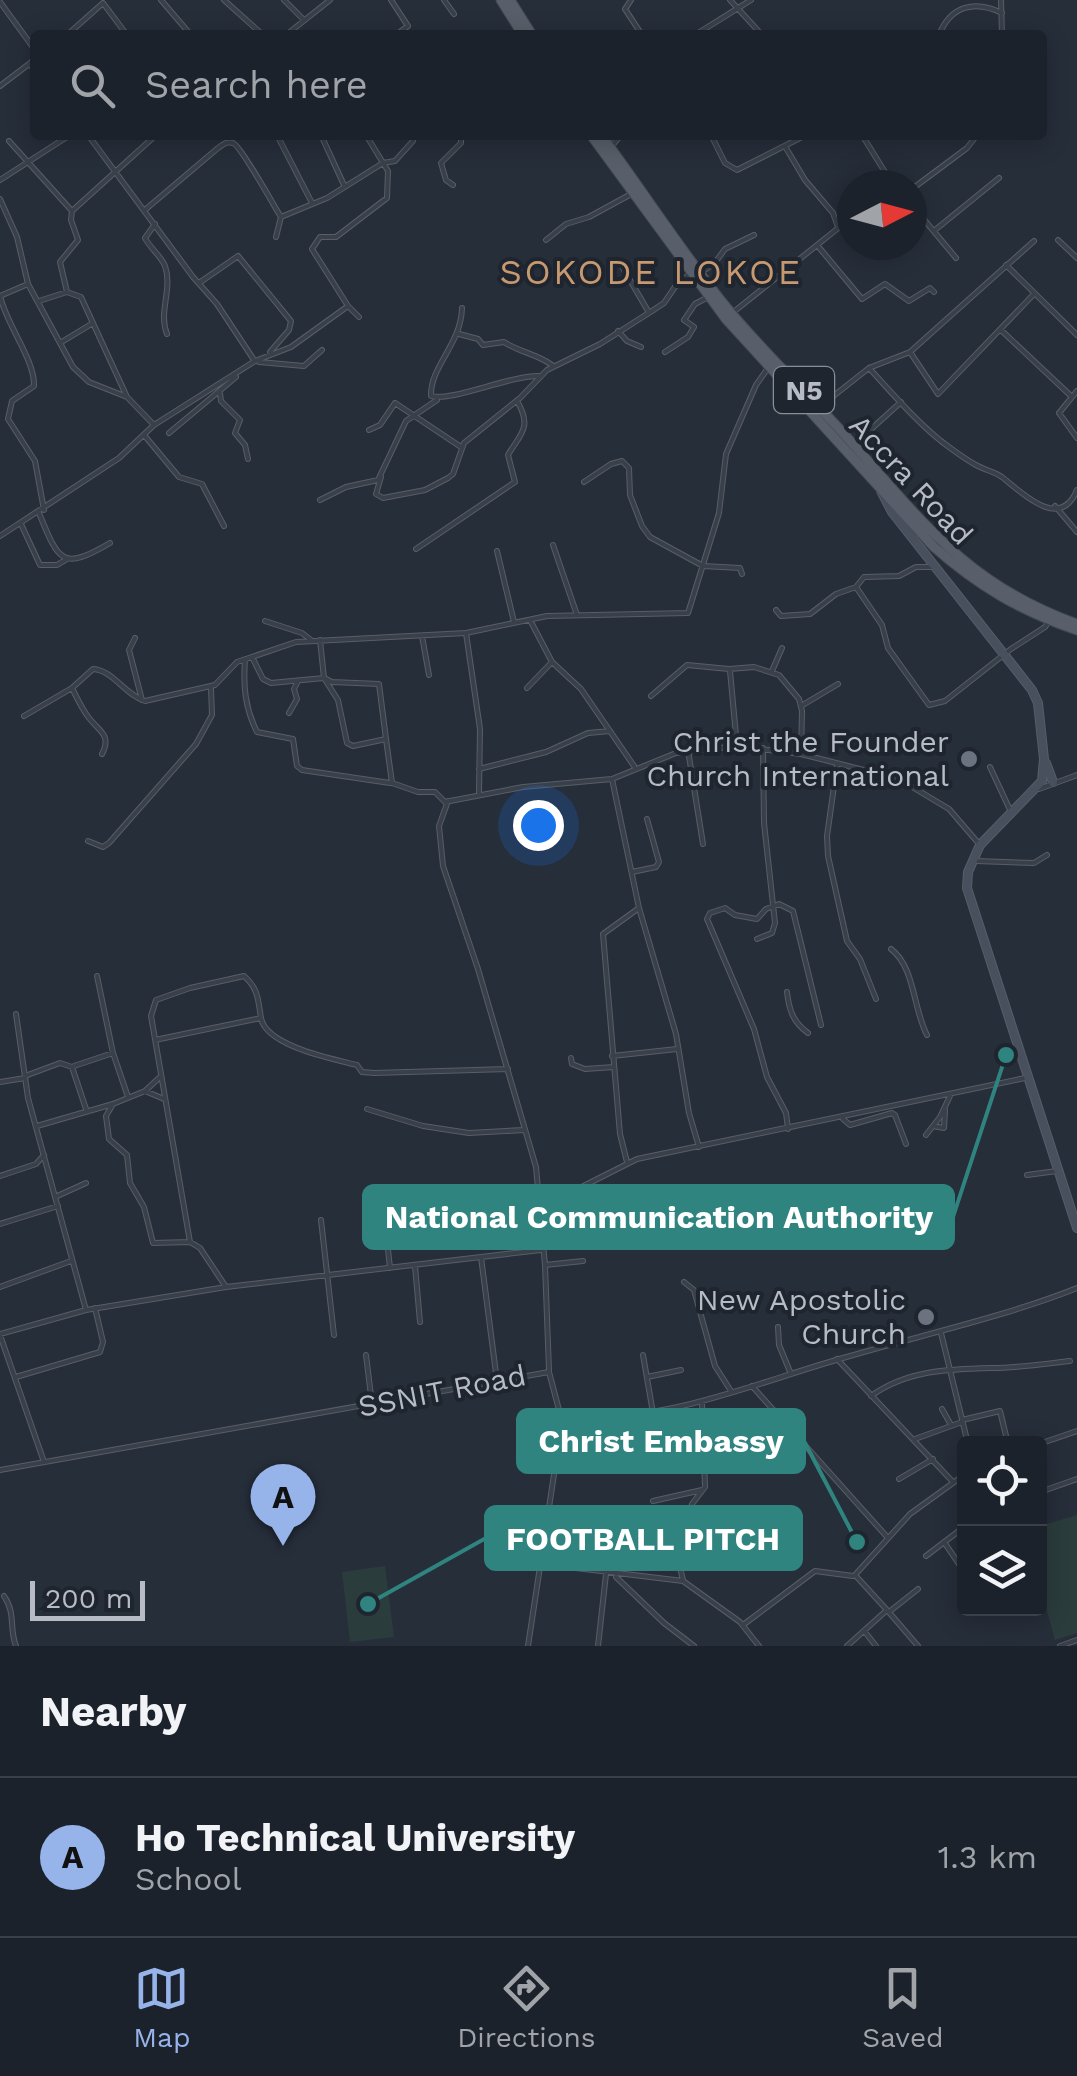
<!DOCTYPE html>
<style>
body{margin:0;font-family:"Work Sans",sans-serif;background:#252a34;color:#f1f3f6}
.controls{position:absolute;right:30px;bottom:30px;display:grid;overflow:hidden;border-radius:10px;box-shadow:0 5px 25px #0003}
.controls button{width:90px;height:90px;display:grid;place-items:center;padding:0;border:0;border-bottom:2px solid #3a3f48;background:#1c222c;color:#f1f3f6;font:50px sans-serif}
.compass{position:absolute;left:837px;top:170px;width:90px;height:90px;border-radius:50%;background:#1c222c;box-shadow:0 5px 25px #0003;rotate:84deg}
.scale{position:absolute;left:30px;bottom:25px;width:115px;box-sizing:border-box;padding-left:10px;border:5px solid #b6bbc6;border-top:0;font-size:28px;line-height:35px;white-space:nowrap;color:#b6bbc6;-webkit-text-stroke:8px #1f252f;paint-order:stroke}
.you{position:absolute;left:538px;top:825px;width:35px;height:35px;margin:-25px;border:8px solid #fff;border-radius:50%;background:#1a73e8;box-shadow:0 0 0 15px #1a73e833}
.badge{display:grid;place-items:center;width:65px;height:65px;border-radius:50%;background:#96b3ea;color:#111;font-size:32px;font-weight:700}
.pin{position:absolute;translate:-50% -82px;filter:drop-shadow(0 2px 5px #0008)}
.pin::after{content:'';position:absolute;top:52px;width:35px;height:30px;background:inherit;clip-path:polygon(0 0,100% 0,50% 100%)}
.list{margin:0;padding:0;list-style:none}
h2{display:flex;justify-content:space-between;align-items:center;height:130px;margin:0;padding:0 40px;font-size:42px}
h2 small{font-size:32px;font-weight:400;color:#a0a4a9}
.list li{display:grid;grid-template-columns:65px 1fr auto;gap:30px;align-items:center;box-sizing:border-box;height:160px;padding:0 40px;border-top:2px solid #3a3f48}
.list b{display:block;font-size:38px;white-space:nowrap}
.list p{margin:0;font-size:32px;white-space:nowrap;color:#a0a4a9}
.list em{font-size:32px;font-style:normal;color:#a0a4a9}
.icon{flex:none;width:55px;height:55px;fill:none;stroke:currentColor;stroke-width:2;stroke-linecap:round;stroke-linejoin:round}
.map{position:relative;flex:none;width:1077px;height:1646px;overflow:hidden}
.search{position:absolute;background:#1c222c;box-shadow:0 5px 25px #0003;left:30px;right:30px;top:30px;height:110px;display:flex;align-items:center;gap:25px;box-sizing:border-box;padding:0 35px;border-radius:10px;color:#a0a4a9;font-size:38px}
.sheet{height:290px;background:#1c222c}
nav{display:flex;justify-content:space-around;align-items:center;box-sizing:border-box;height:140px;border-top:2px solid #3a3f48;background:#1c222c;font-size:28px;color:#a0a4a9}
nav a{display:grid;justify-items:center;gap:5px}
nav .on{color:#96b3ea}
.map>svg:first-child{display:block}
</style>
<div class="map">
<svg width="1077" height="1646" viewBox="0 0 1077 1646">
<rect width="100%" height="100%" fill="#262e3a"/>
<!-- green -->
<path fill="#2b3c3d" d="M1077,1515V1633L1055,1640L1040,1585V1526Z
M385,1566L394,1637L350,1642L342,1572Z"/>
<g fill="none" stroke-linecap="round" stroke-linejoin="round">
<!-- street casing -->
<g stroke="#585e68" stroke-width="6">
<path id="street" d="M161,0L191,35
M224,0L263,35
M284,0L304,20
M391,0L408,26L396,35
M444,0L454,14
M631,0L625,9L642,35
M730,0L762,35
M1001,0L1002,35
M0,2L35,50
M67,35L103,3L127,35
M286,35L330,0
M695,35L751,0
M939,35C951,5 975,0 1002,13
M35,58L29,64L35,70
M0,86L29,64
M88,135L193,277L217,304L254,360
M277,135L312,203
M321,135L344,185
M711,135L725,163L737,170L806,135
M862,135L893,185
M9,141L72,211
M611,147L621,135
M786,148L805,180L833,213L838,227
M0,180L70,135
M453,185L446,180L441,163L461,143V135
M912,189L967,148L977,135
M0,199L17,237L28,284L73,367L89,382L127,397
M912,205L956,258
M146,209L218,148C224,144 226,141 233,143C241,146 274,206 281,217
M155,224L145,238C150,248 161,256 165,266C173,289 158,312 167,334
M935,230L999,178
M276,237L281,217L327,198L383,163L395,161L413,141L414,135
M546,240L566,224L589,217L633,193
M1058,240L1077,258
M817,245L862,299L885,284L909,301L930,288L934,292
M620,263L648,311
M1006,265L1077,335
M703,271L714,264L725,249L754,235
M199,283L238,256L291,321L289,330L270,352
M67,292L60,262L78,240L71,220L72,211L156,135
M0,296C7,326 35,360 34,386L12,401L8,419L35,461L44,510
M0,296L28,284
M39,301L67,292L81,297L127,397L154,425
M462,308C461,345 430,366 431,396C451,402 511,375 540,376
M731,314L852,217
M359,317L348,306L312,249L320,237H336L387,198L388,171L366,135
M1001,330L1070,395
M618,331L627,341L641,347
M459,334L478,339L483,345L504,342C519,352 537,354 552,365
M60,343L93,323
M665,352L688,337L694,327L684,320L695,304L708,297
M910,352L938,394L1033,295
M259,362L304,366L322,350
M869,368C892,393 915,420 941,441C953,450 967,461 980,467C988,471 995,472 1002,477C1021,492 1060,532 1077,490
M1077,391L1059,413L1077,438
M220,393L221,401L240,420L235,433L245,445L248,459
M822,405L869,368L910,352L1034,241
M369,430L380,425L395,403L461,447
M869,431L901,402
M169,433L236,377
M144,435L179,477L202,484L224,526
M381,477L376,494L383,498L425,490L448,478L453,474L464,443L520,398L547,370L600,344L652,311L664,303L679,281L691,274
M584,482L611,464L622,461L629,468L630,495L642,526L650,537L703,566L740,568L742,574
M320,500L346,487L378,480L406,421L437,400
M1055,506L1077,532
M39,513C59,562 62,571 110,543
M21,524L40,565H57L67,559
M0,536L119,458L154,425L255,361L291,347L348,306
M553,545L577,615
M416,549L515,482L508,455C520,434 533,428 517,401
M497,551L514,622
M856,587L882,625L888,648L929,705L945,701L1011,649L1045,627L1049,621
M776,610L781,616L810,614L836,594L856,587L864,577L899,576L916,567H932
M530,620L552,662L581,689L634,766
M265,621L302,633L311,640
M466,633L480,729L479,793
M422,636L429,675
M135,638L129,650L142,700
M320,640L324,678L338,700L347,743L353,746L386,739L392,783L418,792H435L445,802L523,787L612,779L676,753L737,746L801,754L899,779L949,809L980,845
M252,657L263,679L271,683L324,678L332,682L379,684L386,739
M245,660C243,686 245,708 257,732L293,739L297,766L302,770L390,783
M730,671L737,746
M772,671L782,648
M72,688C77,698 82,709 89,718C99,731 112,735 102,754
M527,688L552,662
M651,696L687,665L729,669L754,667L779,675L799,699L802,711L801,754
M801,706L838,684
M289,713L297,699L294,689L298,681
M24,716L72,688L93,669C113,670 125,695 145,701L215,685L237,662L296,642L466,633L547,616L688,613L719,513L726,454L756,385L768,368
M688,750L703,844
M837,765L827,836L828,856L847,941L860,959L876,999
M990,767L1011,812
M479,769L546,752L588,733L610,731
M612,779L639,908L676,1034L689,1113L699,1147
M1039,789L1077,775
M448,801L439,826L443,866L478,969L536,1167L545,1265L549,1370
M88,841L103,847L109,843L196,744L212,715L211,688
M976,861L1034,863L1047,855
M632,872L656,867L659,862L647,819
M757,939L772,933L775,923L764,823L763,748
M891,949C915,967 913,1009 927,1035
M97,976L113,1053L128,1097
M787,992C789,1010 793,1022 808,1033
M16,1014L28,1098L86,1310
M155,1040L261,1018
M612,1056L677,1049
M571,1058L572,1064L585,1069L614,1067
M74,1066L113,1053
M25,1076L60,1063L72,1067L86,1109
M0,1082L25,1078
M145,1091L160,1077
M113,1104L106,1116L109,1139L127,1155L130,1183L144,1207L153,1243L190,1242L200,1248L226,1287
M367,1109L423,1126L469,1133L524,1130
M843,1119L850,1125L892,1113L895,1115L906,1144
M37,1126L113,1104L145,1091L164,1099
M933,1126L944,1128L945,1110
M788,1129L786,1113L767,1077L754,1029L707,919L710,913L725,908L735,915L757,919L766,909L779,904L793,911L821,1025
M926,1135L940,1117L950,1096
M627,1162L620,1134L603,934L639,908
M1027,1175L1057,1171
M0,1176L36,1164L44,1155
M382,1193L390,1268
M55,1197L86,1183
M540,1208L637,1159L1025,1078
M321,1220L334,1335
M0,1224L58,1206
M190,1242L151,1016L156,1000L190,988L244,976C259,989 258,1001 261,1018C266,1046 333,1059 357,1065L362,1072L374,1073L508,1069
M481,1257L541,1250
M545,1265L583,1261
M415,1266L420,1322
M684,1282L694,1290L715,1366L731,1391
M0,1287L71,1261
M778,1327L779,1345L791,1374
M941,1333L968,1444
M0,1334L86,1310L226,1287L481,1257L497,1381
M0,1335L44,1462
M366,1355L372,1404
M643,1355L653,1413
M837,1359L953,1482
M16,1377L100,1352L103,1342L95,1308
M647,1377L681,1370
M752,1386L888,1538
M871,1396C907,1370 949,1369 992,1368C1018,1368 1044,1364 1070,1361
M942,1409L951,1425
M962,1420L1000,1411L1008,1444
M915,1439L962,1422
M1039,1444L1077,1431
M0,1470L549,1372L559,1410L569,1417C665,1423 752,1384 843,1358C921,1335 1001,1318 1077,1288
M899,1479L933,1459
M1040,1492L1077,1479
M653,1501L702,1490
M944,1542L961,1567
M926,1556L964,1527
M543,1564L683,1581L740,1622L759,1646
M616,1577L664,1623L694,1646
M683,1580L678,1560L680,1547L692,1504L705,1487L702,1402
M4,1596C16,1613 9,1629 16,1646
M887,1610L918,1646
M889,1612L918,1589
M743,1625L815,1571L853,1576
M865,1632L876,1646
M528,1646L563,1415
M598,1646L606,1574
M847,1646L887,1610L855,1575L910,1514L964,1475
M1060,1646L1077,1640"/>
</g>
<!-- secondary casing -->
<g stroke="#585e68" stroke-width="10">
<path id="secondary" d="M881,491L892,512L1032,690L1038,703L1044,759L1042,781L980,845L968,872L967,888L1077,1228
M1046,763L1053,782"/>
</g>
<!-- primary casing -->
<g stroke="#434953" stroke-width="11">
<path id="primary" d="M501,0L523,35
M510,0L532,35
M591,135L726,319L934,547C978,586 1021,611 1077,630
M601,135C642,190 679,248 722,302C762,352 810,395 852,443C924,524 968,584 1074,623"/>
</g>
<!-- street -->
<use href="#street" stroke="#3a404a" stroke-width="4"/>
<!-- secondary -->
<use href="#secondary" stroke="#484f5d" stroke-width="8"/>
<!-- primary -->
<use href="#primary" stroke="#585f6a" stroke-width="9"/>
</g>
<!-- markers -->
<g fill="#6b7280" stroke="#1f252f" stroke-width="4">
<circle cx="969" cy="759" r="10"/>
<circle cx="926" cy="1317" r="10"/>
</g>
<g text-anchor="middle" stroke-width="8" stroke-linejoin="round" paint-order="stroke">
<!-- shield labels -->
<rect fill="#1f252f" stroke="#898e99" stroke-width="2.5" x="774" y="367" width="60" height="46" rx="8"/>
<g font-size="28" font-weight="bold" fill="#b6bbc6">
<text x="804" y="400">N5</text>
</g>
<!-- street labels -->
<g font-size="30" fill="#b6bbc6" stroke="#1f252f">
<text transform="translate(911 480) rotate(47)" y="10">Accra Road</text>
<text transform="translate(442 1391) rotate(-11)" y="10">SSNIT Road</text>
</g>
<!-- poi labels -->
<g font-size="30" fill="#b6bbc6" stroke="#1f252f" text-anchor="end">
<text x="949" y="752">Christ the Founder<tspan x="949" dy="34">Church International</tspan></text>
<text x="906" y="1310">New Apostolic<tspan x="906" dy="34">Church</tspan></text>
</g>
<!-- quarter labels -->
<g font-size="35" letter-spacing="2.5" fill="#c79970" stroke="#1f252f">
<text x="651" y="284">SOKODE LOKOE</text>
</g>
</g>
<!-- callouts -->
<path fill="none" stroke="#308480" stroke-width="4" d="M1006 1055L953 1217M857 1542L804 1441M368 1604L486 1538"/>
<g fill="#308480" stroke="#1f252f" stroke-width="4">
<circle cx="1006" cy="1055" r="10"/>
<circle cx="857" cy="1542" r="10"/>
<circle cx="368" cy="1604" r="10"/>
</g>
<g fill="#308480" stroke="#308480" stroke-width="4">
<rect x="364" y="1186" width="589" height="62" rx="10"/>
<rect x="518" y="1410" width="286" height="62" rx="10"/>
<rect x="486" y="1507" width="315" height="62" rx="10"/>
</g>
<g font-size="32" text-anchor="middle" font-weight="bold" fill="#fff">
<text x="659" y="1228">National Communication Authority</text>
<text x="661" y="1452">Christ Embassy</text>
<text x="643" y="1550">FOOTBALL PITCH</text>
</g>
</svg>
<div class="controls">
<button><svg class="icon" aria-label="locate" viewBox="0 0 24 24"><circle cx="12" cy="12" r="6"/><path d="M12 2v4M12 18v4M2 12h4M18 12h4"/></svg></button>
<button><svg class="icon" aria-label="layers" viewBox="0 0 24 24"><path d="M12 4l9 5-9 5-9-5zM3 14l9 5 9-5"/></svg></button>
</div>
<svg class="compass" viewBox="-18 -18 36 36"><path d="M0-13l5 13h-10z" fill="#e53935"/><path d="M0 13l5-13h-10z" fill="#a0a4a9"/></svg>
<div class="scale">200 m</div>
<div class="you"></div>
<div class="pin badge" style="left:283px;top:1546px">A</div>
<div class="search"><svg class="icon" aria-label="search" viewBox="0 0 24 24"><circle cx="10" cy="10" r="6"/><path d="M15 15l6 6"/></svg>Search here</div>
</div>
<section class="sheet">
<h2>Nearby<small></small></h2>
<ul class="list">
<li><span class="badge">A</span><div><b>Ho Technical University</b><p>School</p></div><em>1.3 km</em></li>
</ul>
</section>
<nav>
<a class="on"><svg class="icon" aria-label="map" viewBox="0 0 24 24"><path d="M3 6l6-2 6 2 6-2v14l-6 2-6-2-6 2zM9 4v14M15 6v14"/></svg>Map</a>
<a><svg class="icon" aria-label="directions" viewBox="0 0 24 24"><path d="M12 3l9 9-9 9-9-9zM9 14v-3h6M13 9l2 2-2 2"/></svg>Directions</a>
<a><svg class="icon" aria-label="saved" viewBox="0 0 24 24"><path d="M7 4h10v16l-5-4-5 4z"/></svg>Saved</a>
</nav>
